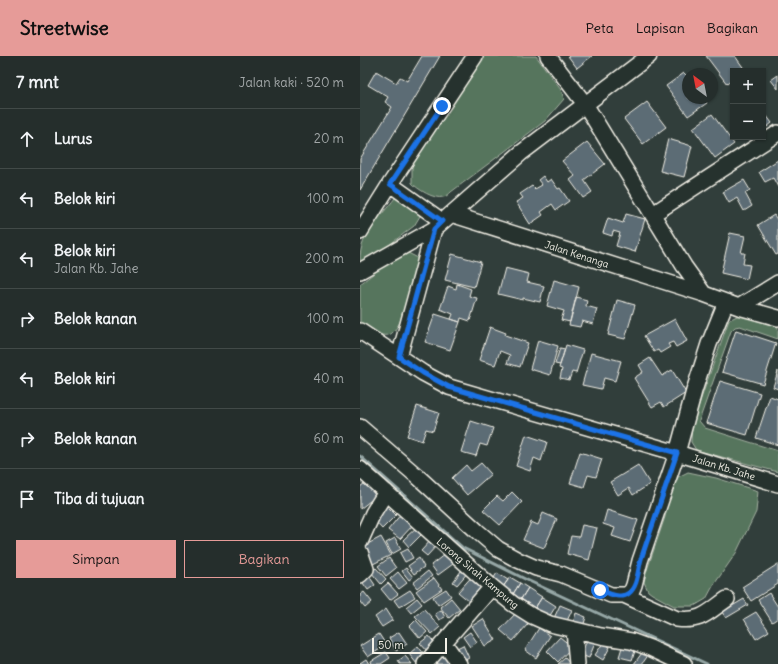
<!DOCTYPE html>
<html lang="id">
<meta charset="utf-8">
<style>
body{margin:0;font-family:Delius,sans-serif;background:#2d3634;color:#f1f3f6}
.controls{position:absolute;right:12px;top:12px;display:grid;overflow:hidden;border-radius:0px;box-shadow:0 1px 3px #0004}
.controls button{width:36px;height:36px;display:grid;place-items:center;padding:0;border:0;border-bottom:1px solid #424a48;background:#252e2c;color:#f1f3f6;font:20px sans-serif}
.compass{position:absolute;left:322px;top:12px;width:36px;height:36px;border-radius:50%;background:#252e2c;box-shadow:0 1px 3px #0004;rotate:328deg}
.scale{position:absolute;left:12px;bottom:10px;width:75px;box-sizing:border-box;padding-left:4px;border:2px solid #f4f1e8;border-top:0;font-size:11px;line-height:14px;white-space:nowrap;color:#f4f1e8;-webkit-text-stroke:3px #26332d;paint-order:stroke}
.stop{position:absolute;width:12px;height:12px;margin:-9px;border:3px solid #1a73e8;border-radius:50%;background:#fff}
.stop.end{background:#1a73e8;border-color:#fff;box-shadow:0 1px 4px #0008}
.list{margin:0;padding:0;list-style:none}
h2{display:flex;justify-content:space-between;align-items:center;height:52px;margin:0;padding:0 16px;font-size:17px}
h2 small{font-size:13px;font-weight:400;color:#a3a8a9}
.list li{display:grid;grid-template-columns:26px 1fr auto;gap:12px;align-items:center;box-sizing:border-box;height:60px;padding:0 16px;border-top:1px solid #424a48}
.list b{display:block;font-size:15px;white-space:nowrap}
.list p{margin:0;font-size:13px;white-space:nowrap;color:#a3a8a9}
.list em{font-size:13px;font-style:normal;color:#a3a8a9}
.actions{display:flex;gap:8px;padding:12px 16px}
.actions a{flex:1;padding:9px 0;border:1px solid #e69b98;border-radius:0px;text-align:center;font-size:14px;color:#e69b98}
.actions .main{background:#e69b98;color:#111}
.icon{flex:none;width:22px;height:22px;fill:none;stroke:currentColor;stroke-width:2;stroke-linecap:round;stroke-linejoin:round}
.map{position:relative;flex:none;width:418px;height:608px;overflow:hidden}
header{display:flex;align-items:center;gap:24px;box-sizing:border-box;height:56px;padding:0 20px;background:#e69b98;color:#111}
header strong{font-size:19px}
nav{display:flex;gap:22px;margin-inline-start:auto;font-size:14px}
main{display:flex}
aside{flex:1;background:#252e2c}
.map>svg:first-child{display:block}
</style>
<header>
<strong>Streetwise</strong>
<nav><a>Peta</a><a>Lapisan</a><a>Bagikan</a></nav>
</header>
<main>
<aside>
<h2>7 mnt<small>Jalan kaki · 520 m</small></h2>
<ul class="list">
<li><svg class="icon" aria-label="ahead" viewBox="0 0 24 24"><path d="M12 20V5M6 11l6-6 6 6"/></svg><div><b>Lurus</b></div><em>20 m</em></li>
<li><svg class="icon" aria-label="left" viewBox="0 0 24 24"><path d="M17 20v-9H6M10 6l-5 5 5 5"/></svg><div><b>Belok kiri</b></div><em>100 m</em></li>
<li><svg class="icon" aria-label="left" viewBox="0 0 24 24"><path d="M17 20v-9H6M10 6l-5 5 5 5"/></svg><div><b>Belok kiri</b><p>Jalan Kb. Jahe</p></div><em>200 m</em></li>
<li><svg class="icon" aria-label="right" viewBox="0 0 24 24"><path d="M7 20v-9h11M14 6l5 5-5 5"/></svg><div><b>Belok kanan</b></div><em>100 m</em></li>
<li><svg class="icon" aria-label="left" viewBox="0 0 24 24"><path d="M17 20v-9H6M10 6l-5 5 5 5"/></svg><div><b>Belok kiri</b></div><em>40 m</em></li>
<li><svg class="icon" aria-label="right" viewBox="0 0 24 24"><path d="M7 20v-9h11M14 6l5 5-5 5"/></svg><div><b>Belok kanan</b></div><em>60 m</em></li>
<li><svg class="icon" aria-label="arrive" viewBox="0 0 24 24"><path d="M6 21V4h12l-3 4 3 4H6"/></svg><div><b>Tiba di tujuan</b></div></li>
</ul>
<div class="actions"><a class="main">Simpan</a><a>Bagikan</a></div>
</aside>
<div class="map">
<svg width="418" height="608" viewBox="0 0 418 608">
<rect width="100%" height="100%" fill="#313e3b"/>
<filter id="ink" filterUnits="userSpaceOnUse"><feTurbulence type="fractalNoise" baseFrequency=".025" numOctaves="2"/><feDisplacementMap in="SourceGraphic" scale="8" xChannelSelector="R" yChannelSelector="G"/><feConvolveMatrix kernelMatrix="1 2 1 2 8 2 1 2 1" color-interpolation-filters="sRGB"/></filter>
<g filter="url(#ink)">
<!-- green -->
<path fill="#56745d" stroke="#a5b2a2" d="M122,0H176L201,34L204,43L185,65L91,136C89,138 86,141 83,141C75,144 57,133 52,127V109Z
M35,142C44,147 56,151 60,160L54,170L21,195L4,205L0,204C0,177 21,161 35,142Z
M48,197L56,201L58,205L40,266C37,270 36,274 32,277C24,284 8,273 0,268V228C11,220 36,198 48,197Z
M377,260H389L418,269V283L380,270L375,271L371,275L339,365L345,372L418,395V416L336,394L331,386L332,368L369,264Z
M328,416L356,422L398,435L396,456L376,497L353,530L346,543L334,550H314L292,538L288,535L284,526L286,517L305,461L307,448L312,433L318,421Z"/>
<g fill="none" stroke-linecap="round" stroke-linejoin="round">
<!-- stream -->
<path stroke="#97a8a7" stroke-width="3" d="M0,400L103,492L167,524L347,608"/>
</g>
<!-- building -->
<path fill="#5c6c75" stroke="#f4f1e8" d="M62,0H80L0,134V103L32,51L25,46L28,41L8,29L16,15L36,27L40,21L47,25Z
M208,0H232L217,12Z
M346,0H375L385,14L373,15V23L367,28Z
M324,17L328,21V42H343L347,47L328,60L306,30Z
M418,19V33L411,24Z
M287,46L306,71L283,88L264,63Z
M403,55L412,67L403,74Z
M352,58L374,88L355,102L333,72Z
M308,83L332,90L324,121L300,115Z
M227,86L245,108L224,124L232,136L223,142L210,124L215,120L202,105Z
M418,104V131L413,122L405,126L399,116Z
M183,120L187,126L191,123L198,133L200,132L209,145L196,154L192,148L181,156L183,159L170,168L156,146L163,142L160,138L172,130L175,133L182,129L178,124Z
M384,124L390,134L385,137L392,150L384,155L377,142L369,147L363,136Z
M266,158L285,163L275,196L256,190L260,177L253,175L252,180L243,177L248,162L263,167Z
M414,159L418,165V198L416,199L398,169Z
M370,177L385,180L381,197H385L383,208L390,209L387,223L361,217Z
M92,198L121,206L114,231L85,224Z
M145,212L169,218L167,226L184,230L180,246L163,242V244L138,238Z
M194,224L219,231L210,266L201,264L204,255L187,250Z
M97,228L111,233L109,240L117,242L110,265L101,262L100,266L91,263L93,258L80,253L88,230L96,233Z
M216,241L227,244L226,250L237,253L233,268L222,265L220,271L209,269Z
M257,244L275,249L265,283L248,279Z
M75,258L100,266L90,294L65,286Z
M315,263L327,285L316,291L313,286L308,288L310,291L300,297L298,294L294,296L284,280Z
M130,271L146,277L145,279L168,287L160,311L147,307L150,299L140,295L135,309L119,304Z
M376,274L416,287L403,328L362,316Z
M178,284L198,290L190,319L170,313Z
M206,289L223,294L216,317L212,316L209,324L200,322L202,313L199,312Z
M200,292L205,293L200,309L195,308Z
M231,297L261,305L255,325L244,322L241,333L222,329Z
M290,302L302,320L312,314L326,337L304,351L301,346L292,351L274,322L283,316L279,309Z
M418,315V333L413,331Z
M360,325L400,337L387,379L346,367Z
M410,340L418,343V389L396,382Z
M57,350L79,357L73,375L66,373L62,385L47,380Z
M111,365L133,372L127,390L120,388L116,400L101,396Z
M166,379L187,386L181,405L174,402L170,415L156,410Z
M220,396L242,403L236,421L228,419L224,431L210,427Z
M121,407L131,418L107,439L92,422L106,409L111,415Z
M278,409L290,428L273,439L269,432L258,439L250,426Z
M5,427L16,440L0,453V431Z
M152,436L162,446L140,469L123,454L137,440L143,445Z
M27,450L36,459L22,473L13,463Z
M247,454L278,464L270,486L252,480L255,472L243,468Z
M183,457L197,463L184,492L163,484L171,466L178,469Z
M41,458L54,468L40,483L28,474Z
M59,469L65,475L49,491L43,484Z
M222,469L237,472L229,504L207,498L211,480L219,481Z
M21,481L31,499L9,510L0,492Z
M35,482L41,493L32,498L26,487Z
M72,483L78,488L67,500L61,495Z
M48,493L53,502L45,506L40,497Z
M85,498L93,508L78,519L71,509Z
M29,502L36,512L26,520L18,510Z
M59,502L64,511L54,518L48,510Z
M418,508V528L391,545L382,531Z
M104,511L109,515L97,529L93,526Z
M16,512L26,523L21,528L11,516Z
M46,512L53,521L49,524L42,515Z
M68,515L72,520L57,532L53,527Z
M38,516L47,527L39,533L30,523Z
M7,517L15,529L8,534L0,523Z
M115,517L127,528L110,546L98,536Z
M137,517L148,524L142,532L132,525Z
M150,521L160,527L153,538L143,531Z
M74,522L82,533L64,545L56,535Z
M28,527L38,538L30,544L21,533Z
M160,527L168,532L161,543L153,538Z
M168,532L182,541L175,552L161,543Z
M86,533L91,540L78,549L73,541Z
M50,534L55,541L39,551L34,544Z
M4,536L12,546L5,552L0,546V539Z
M409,537L418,551V562L412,566L398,544Z
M182,541L196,550L189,561L175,552Z
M57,542L62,548L51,557L46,551Z
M91,542L100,553L89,562L80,551Z
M384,543L388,549L366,562L362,556Z
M200,549L212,554L206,567L194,562Z
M26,553L33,564L22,571L15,561Z
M64,553L80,571L72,578L55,560Z
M81,554L85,561L79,564L75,558Z
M396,556L409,575L396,583L384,563Z
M156,557L168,568L153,585L140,574Z
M216,557L226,561L223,571L213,567Z
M123,563L136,584L125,590L112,570Z
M56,564L67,576L60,582L50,570Z
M179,572L190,580L176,602L165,594Z
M39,576L47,588L36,595L29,582Z
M110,576L117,586L110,591L103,581Z
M19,578L26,589L8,601L0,590Z
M69,580L76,589L68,596L60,587Z
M200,581L212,591L198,606L187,595Z
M227,584L235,587L229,602L221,599Z
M243,587L250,591L243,604L235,599Z
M263,588L276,592L272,604L259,601Z
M103,589L109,602L102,606L95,593Z
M58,590L67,602L60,608H57L49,598Z
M284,594L289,598L282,608H274Z
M26,596L30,602L21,608H12L11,605Z
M82,599L90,608H74Z
M45,600L52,608H40L38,605Z
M205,602L210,608H198Z
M6,603L9,608H0V607Z"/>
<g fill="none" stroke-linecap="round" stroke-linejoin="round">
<!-- minor casing -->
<g stroke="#f4f1e8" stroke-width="18">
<path id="minor" d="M188,0L225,48L324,210L344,238
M30,128L82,165
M91,158L344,238L379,251L418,262
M293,158L418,77
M0,176L30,128L115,0
M0,215L74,173L161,97L289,0
M379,251L418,227
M0,275L63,317L89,331L317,397L418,428
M39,301L74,173
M0,371L57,420L117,475L138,493L158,504L176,512L201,518L251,539H267L272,534L274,529L280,505L317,397L334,335L349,288L366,246
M0,413L132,531L153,548L172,560L190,568L241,580L271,585L290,592L324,608
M0,486L13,457L26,436
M0,496L6,513L0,519
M264,539L317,563C342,566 348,556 367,543
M214,574L217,608
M84,587L99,608
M65,608L132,531"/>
</g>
<!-- minor -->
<use href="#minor" stroke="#26332d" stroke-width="15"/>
</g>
</g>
<g fill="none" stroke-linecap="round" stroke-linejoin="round" filter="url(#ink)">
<!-- route -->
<path stroke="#1a73e8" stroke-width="5" d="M82,50L30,128L82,165L74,173L39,301L63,317L89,331L317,397C305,432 293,467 281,503C278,513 278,530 269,537C261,544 248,537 240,534"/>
</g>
<g text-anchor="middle" stroke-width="3" stroke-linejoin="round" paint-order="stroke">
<!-- street labels -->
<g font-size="10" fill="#f4f1e8" stroke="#26332d">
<text transform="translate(217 198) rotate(18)" y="4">Jalan Kenanga</text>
<text transform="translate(364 411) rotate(17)" y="4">Jalan Kb. Jahe</text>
<text transform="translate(118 517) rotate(40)" y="4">Lorong Sirah Kampung</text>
</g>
</g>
</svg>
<div class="controls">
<button>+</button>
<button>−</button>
</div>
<svg class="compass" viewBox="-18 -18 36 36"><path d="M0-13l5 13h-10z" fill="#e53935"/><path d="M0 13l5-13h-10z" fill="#a3a8a9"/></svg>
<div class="scale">50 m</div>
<div class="stop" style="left:240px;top:534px"></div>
<div class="stop end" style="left:82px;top:50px"></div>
</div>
</main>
